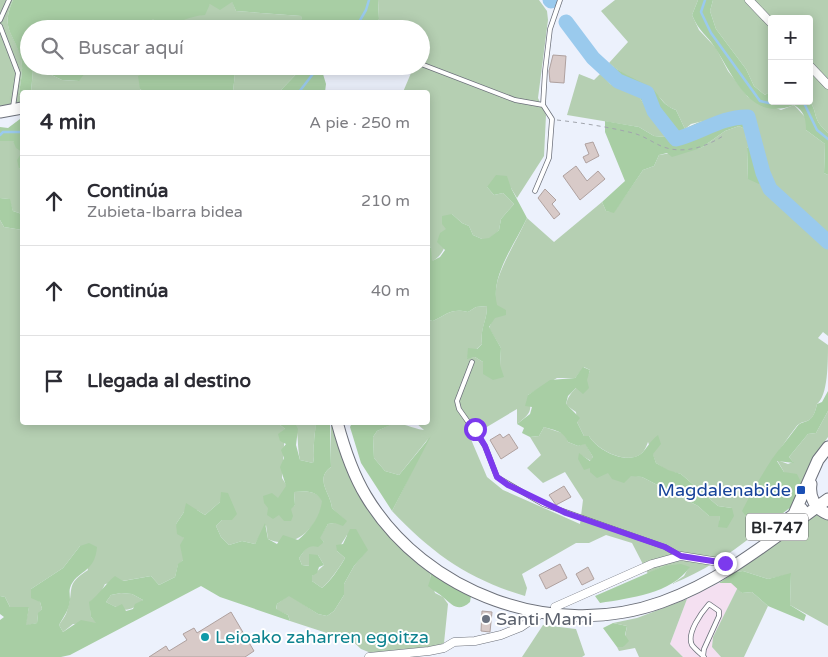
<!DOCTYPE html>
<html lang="es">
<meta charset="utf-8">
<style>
body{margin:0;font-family:"Varela Round",sans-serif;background:#f7f7f7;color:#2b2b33}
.controls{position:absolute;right:15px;top:15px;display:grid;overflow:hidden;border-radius:5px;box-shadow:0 2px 12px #0003}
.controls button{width:45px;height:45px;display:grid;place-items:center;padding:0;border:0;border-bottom:1px solid #e1e1e2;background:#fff;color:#2b2b33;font:25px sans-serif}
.stop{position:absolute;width:15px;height:15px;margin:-11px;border:4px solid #7c3aed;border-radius:50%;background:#fff}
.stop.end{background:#7c3aed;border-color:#fff;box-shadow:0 1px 5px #0008}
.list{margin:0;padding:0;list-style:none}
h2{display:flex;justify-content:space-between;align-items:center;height:65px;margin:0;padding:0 20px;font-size:21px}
h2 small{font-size:16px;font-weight:400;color:#7c7c81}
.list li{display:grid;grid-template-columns:32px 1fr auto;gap:15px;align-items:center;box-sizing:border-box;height:90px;padding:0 20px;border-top:1px solid #e1e1e2}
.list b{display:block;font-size:19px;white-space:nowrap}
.list p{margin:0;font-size:16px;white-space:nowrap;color:#7c7c81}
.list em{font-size:16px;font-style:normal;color:#7c7c81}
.icon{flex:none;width:28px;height:28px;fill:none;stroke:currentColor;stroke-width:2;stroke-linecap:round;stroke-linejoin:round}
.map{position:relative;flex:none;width:828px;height:657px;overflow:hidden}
.search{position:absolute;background:#fff;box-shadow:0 2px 12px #0003;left:20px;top:20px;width:410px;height:55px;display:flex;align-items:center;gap:12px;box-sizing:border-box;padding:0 18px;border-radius:28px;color:#7c7c81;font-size:19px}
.panel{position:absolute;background:#fff;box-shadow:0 2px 12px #0003;left:20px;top:90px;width:410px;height:335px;border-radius:5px}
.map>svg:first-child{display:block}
</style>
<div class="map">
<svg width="828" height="657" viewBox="0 0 828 657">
<rect width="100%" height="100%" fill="#ecf1fc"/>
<!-- industrial -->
<path fill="#f4e0f1" d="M731,582L738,587L713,637L712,647L721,657H683L670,644L687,599L719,583Z"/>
<!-- green -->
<path fill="#b5cfb2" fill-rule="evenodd" d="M0,0H13C0,30 14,32 21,58C24,70 20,83 19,95L22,96V102L0,106Z
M378,0H539L547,11L548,20L538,98L546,115L544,156L517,198L511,188L487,187L494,195L503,193L514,204L501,219L499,230L489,239H482L473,235L469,226L462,223L452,214C445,233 451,251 431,262V248L428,244V92H403L414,66H421V29H375L379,19Z
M615,0H698L692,15L699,30L716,48L728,71L748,97L781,110L794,105L806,118V130L825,144L824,173L828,175V336L823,332L818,338L828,345C828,362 828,396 817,404C812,428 804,417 796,427C779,449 741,505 749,534L754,535C728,555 702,572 672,584L684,576L689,567L664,566L648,574L632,543L606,535L589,543H576L522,574L527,588L525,596C468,579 433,554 392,511L428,439L399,475L385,471L374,458L373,437L377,431L392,424L390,423C406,423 410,428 424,430L416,423L428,422V365H430L428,360V320L433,321C447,314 452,308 468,312L476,307L487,306C487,322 480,327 482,344L467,358L475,357L483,362V374L500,365L501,348L489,328C498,311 493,296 498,279C505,258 518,238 527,218L554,242L602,202L606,211L614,212L643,170L654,166L659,155L701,148L725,131L739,126L745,129L746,139L750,144L747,148L748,179L770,175L754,116L748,110L691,124L685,129L676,110C663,105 665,101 655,94C640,83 623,75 609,63L628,42L601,11ZM584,367L590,370C586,385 569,388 566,405L576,412L577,422L584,436H589C597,450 628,466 642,453C645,450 647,445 648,442L656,463L668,471L681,474L718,506L732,508L719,527L720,516H709L698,506L642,477L590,468L579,454L591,461L593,457L585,443L578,446L568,442L565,434L544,427L539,436L530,437L541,455L527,468L543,483L565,472L583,500L580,524L503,490L487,477L470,437L517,409V424C530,414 533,411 528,395L557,378H575Z
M713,0H828V133C811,118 819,114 809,100V19H772V90L765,95L754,86L746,69L716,29L710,11Z
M232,1L236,11L301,16L304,26L309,29H159L151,18L165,25L191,15L210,4Z
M101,66H147L151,71L140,89L144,92H31L33,70L43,71L62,80L78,81L89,68L97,71Z
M232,66H304L279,92H233L235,73Z
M601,73L610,84L638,95L665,137L654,136L639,127L567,115L579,74L594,80Z
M5,140L13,141L22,152L19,169L22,167V214L13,211L9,199L0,198V141Z
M0,220L4,227L22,230V422H247L250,425L278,423L285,429L282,478L287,486L279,515L295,505L294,492C307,491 315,490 323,501C319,527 294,551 268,539L266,525L255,544L242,541L229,545L221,537L216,526L222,520L220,502L205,515L197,510L184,512L176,524L184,538L183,560L178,565L175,577L159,585L151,576L105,584L100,594L90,602L91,617L97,623L73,624L63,632L59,625C62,620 66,616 67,611C75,589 64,585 88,570L80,546L63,568L31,589L40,602L42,609L38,614L37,623L25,626L29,607H10L5,597L0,596Z
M828,411V437L818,451L802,484L784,472L777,460L788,464L793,462L789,457L808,434L816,433Z
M295,423H315C316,430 314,436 314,443C313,450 315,455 313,463L300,460C297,447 299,436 295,423Z
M331,424L346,467L429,570L435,593L443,597L448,604L444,643L437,646L371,653L361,649L346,635H333L290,621L288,615L276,610L277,604L289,595L318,614L327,616L334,611L344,595V584L354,566L367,550L347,535L337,551L345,558C340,567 330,581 322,588L312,581V576L324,565L318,555L310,566L302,565L299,558L307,547L324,542L319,538L328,524L346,521L332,508C331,494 314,479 331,467Z
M817,514L828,518V626L790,605L791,574L768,579L743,571L735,572Z
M738,587L742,593L752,592L768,606L744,657H721L712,647L713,637Z
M121,593L132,594L143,600C128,614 124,611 106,602L111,595Z
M687,599L670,644L683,657H639L635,648L619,651L617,647H623L627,626L613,623L637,618Z
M543,625L576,629L585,655L582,657H522Z"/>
<!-- forest -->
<path fill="#a8cea4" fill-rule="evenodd" d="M13,0H378L379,19L375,29H333L325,23L318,29H309L303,26L301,16L236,11L232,2L220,10L210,4L205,15C182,16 176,31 152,19L159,29H29V66H101L97,72L89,68L79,81L62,80L43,71L33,70L31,92H22V96L19,95C20,83 24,70 21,59C14,32 0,30 13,0Z
M698,0H713L710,11L716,29L746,69L754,86L765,95L772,90V101L809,100C819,114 811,118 828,133V175L824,173L825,144L806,130C806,118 804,111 794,105C751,122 735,79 716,49C708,36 699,32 692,15Z
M609,63C621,73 633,78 647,85C661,93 658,103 676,110L685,129C695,122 735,110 748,110L754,116L770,175L759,184L748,179L747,148L750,144L746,139L745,129L739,126L725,131L701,148L672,157L667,153L659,155L654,166L643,170L614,213L606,211L602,202L625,181L605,132V121L639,127L654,136L665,137L638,95L610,84L601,73Z
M147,66H232L235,73L233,92H144L140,89L138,76L150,71Z
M304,66H328L323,74L326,84L325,92H279Z
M20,119H22V167L19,169L17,160L22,152L16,148L13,141H0V127L8,128Z
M496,175L507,176L511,188L527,218C515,244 490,276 497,305L506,310V315L495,318L489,327L501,348L500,365L504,377L493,380L483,374V362L475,357L467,359L468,348L477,349L482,344C480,326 487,322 487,306L476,307L468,312C452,308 447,314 433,321L428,320V244L431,248L432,261L440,257L445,250L437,242L440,233L446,229L442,224V216L452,214L462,223L469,226L473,235L482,239L489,238L499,230L501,219L514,204L503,193L494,195L487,187Z
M0,198L10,199L13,211L22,214V230L4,227L0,220Z
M583,367L590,370L587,380L589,388L583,394L576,388L568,396L566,404L580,418L577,422L584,436H589C597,450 627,466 642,453C647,448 650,441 658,435L661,444L653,454L656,463L668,470L681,474L718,506L732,508L734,516L727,528L718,527L720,516H709L698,506L642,477L631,476L624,483L612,479L608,473L597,478L590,472V468L584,470L578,459L579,453L590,461L593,457L585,444L578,446L568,442C563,430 555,431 544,427L539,436L530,437L522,433L524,428L517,424L530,414L532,407L525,406L528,395L550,380L575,378Z
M828,391V411L816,433L808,434L789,457L794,463L777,461L784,472L797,474L802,484L791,507L754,535L749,534L748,519L742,511C751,493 761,476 772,459C779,449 788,439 796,428C803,417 812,428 817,404L822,402Z
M390,422L393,424L377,431L373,437L374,458L385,471L399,475L431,436L392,511L361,463L350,427L352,423Z
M278,423H295L298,429L296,445L300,460L313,463C315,455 313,451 314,443C314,436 316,430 315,423H330L331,467C314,479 331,494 332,508L347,521L343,526L335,523L328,524L320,538L324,542L318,547C308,544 305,550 299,558L302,565L309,566V554L318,555L324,565L319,567L317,573L312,576V581L322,588C330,582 340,567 345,558L337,551L336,545L343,544L350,529H356L368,550L354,566L344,584V595L334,611L327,616L318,614L289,596L277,604L276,609L288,615L290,621L220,597L201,586L70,655L61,657H0V620L4,617L0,614V596L5,597L10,607H29L26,625L37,623L38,613L42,609L40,602L31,598V589L63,568L80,546L89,543L97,547C95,574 76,570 70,588C69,591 70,596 70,600C69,610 64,616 59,625L63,632L81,620L96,623L91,617L89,602C100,594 105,584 115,576L123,581L151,576L159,585L175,577L178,564L183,560L180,545L184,538L177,534L176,524L184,512L186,503L205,515L220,502L221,492L228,493L237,514L232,520H222L216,526L221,537L229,545L242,541L255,544L265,523L268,539L277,544L283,535L298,540C310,530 320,517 322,501C315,490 307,491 294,492L295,505L291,509L293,516L291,521H284L279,515L273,519L267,515L268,508L264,503L263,496L272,493L278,498L286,486L280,467L284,458L281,450L286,444L280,441L278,434L285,429ZM121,593L132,594L143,600L135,604L133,609L126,611L122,604L116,607L106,602L111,595Z
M681,564L690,567C671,594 630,598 600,603L595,596L664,566Z
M429,570L471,596L470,602C459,612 453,606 444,598C439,593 433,591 428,586L431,577Z
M743,571L768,579L791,573L790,605L806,615L804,621L768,606L752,592L742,593L731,583H719L735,572Z
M613,623L627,626L625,635L629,641L623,647H617L603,628Z"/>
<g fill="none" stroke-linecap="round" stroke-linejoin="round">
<!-- stream -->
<path stroke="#9acaed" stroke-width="2.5" d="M705,0L701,12L711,33L760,101L769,103L779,101
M355,29L366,10L369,0
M299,92L319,66
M803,101L817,130L828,139
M0,135L3,132H22"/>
<!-- river -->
<path stroke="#9acaed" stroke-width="15" d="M550,0L551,1
M566,22L593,58L618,81L647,93L654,111L676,139C700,133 723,116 748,117L763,173L770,189L828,242"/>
</g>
<!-- building -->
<path fill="#d8cac8" stroke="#afa19f" d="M553,55L566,56L564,83L550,82L549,71Z
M593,142L599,156L586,163L583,157L589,154L585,144Z
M576,166L587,181L598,171L605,179L580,200L563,176Z
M545,189L556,200L552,204L560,214L554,219L538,198Z
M500,434L503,438L509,434L518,448L501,459L490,440Z
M564,486L571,497L556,505L549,495Z
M560,564L567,578L546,589L539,575Z
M588,567L594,579L582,585L576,574Z
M482,611L492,612L490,632L481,631Z
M231,612L254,651L245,657H149L166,646L169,651L187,640L183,634L194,628L197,633Z"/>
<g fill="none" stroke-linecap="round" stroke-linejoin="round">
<!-- lane casing -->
<g stroke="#6c707a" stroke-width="5.5">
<path id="lane" d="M0,20L9,0
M0,26L18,73L13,107
M421,64L515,100L543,105
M380,68L381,66
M535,191L549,158L552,119L543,105L545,71L550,29L560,0
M472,362L457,401L459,409L485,446L497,477L543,504L665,547L679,555
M703,657L704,649L719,616V611L709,604C702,612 686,633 692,645C695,649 700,653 704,657"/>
</g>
<!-- street casing -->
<g stroke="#6c707a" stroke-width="9">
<path id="street" d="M749,0L772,24
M809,65L828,85
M555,607L652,564L681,556L725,563
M369,657L429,651L444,648L454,642L475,641L501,635L521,627L542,613"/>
</g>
<!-- primary casing -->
<g stroke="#6c707a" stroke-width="13">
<path id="primary" d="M0,112L22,108
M337,422C344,448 352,473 366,496C425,594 554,641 662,602C724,580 775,537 828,499
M811,484C809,497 815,509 828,514
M794,514L818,460L828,447
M770,531L802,509"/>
</g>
<!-- path -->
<path stroke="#a1a5ad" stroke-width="1" stroke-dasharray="4 4" stroke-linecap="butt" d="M557,120C583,123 608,127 633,133C644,136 652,142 661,146C682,155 706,147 723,136"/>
<!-- lane -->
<use href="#lane" stroke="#fff" stroke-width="4"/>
<!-- street -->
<use href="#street" stroke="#fff" stroke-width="8"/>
<!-- primary -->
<use href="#primary" stroke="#fff" stroke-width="11"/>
</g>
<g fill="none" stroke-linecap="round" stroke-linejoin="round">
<!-- route -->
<path stroke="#7c3aed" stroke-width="6" d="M475,429L485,446L497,477L508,485L566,513L665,547L681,556L725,563"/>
</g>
<!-- markers -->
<rect fill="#1a4fb4" stroke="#fff" stroke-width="2" x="796" y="485" width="10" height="10" rx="2.5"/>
<circle fill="#6b7280" stroke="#fff" stroke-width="2" cx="486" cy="619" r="5"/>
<circle fill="#0f9aa8" stroke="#fff" stroke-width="2" cx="205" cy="637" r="5"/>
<g text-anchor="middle" stroke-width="4" stroke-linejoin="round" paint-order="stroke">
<!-- shield labels -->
<rect fill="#fff" stroke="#67686b" stroke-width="1" x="746" y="513.5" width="62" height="27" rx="4"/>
<g font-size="16" font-weight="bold" fill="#26282c">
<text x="777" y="533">BI-747</text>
</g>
<!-- transit labels -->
<g font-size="18" fill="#164399" stroke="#fff" text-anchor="end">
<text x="791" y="496">Magdalenabide</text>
</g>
<!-- worship labels -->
<g font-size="18" fill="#5b616d" stroke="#fff" text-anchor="start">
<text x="496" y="625">Santi Mami</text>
</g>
<!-- culture labels -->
<g font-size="18" fill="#0d838f" stroke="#fff" text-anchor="start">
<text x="215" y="643">Leioako zaharren egoitza</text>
</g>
</g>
</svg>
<div class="controls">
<button>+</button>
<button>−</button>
</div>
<div class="stop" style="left:475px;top:429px"></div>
<div class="stop end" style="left:725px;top:563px"></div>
<div class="search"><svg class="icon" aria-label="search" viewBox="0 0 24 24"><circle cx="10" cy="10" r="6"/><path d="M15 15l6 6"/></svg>Buscar aquí</div>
<section class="panel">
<h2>4 min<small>A pie · 250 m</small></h2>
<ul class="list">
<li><svg class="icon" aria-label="ahead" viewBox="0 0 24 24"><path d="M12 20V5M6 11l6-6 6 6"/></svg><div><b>Continúa</b><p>Zubieta-Ibarra bidea</p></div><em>210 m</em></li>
<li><svg class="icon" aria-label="ahead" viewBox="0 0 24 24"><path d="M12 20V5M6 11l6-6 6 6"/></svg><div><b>Continúa</b></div><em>40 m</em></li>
<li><svg class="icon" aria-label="arrive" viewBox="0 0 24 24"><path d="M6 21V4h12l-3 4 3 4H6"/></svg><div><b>Llegada al destino</b></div></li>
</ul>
</section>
</div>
